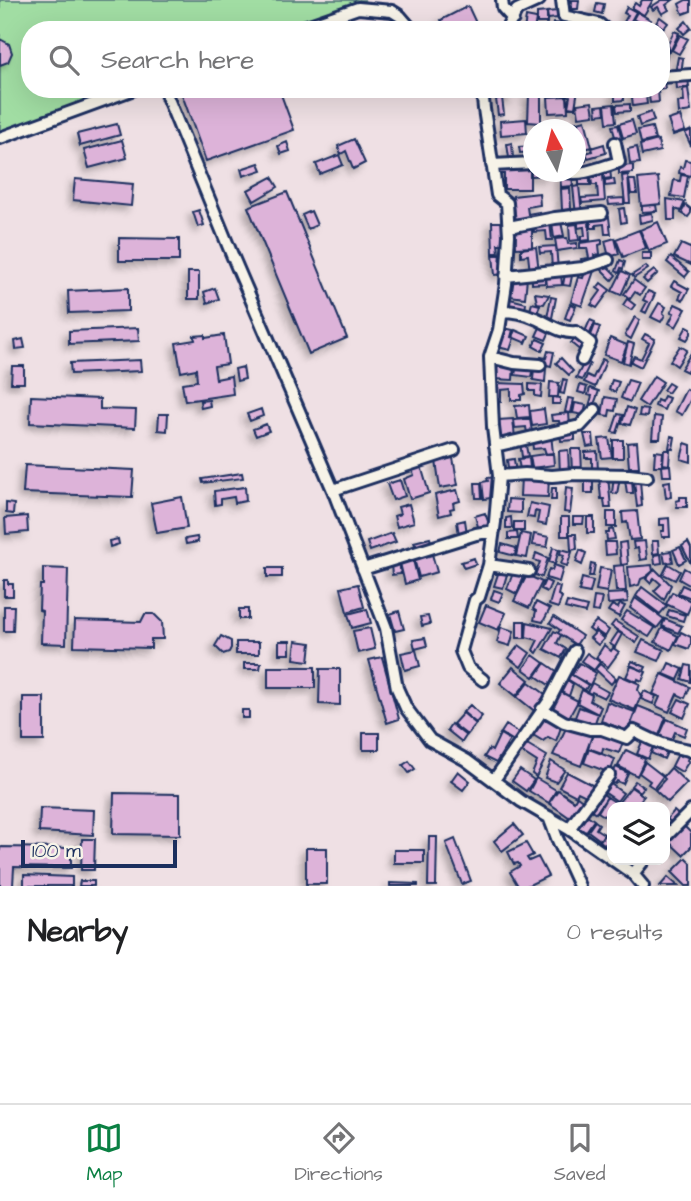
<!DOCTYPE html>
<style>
body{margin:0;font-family:"Architects Daughter",sans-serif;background:#f2f2f2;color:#202124}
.controls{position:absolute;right:21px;bottom:21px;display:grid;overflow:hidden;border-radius:14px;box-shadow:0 7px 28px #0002}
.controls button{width:63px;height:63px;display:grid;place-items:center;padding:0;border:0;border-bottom:2px solid #e0e0e0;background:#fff;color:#202124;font:35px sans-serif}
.compass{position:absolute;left:523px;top:119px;width:63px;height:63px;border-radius:50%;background:#fff;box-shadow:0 7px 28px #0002;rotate:353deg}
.scale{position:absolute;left:21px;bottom:18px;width:156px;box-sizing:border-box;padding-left:7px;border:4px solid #1b2f5e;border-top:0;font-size:19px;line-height:24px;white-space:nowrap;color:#1b2f5e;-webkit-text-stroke:5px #f7f3e8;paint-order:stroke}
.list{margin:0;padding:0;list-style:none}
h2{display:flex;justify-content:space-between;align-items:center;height:91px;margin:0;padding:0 28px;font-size:30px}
h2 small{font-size:23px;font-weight:400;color:#757577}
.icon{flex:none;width:38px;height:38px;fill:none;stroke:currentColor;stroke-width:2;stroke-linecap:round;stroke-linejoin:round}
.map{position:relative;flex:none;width:691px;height:886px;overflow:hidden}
.search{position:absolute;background:#fff;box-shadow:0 7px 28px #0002;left:21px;right:21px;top:21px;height:77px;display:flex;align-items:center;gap:18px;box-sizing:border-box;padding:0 24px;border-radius:28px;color:#757577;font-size:26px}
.sheet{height:217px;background:#fff}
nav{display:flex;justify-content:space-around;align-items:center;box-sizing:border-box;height:98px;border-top:2px solid #e0e0e0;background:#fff;font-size:19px;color:#757577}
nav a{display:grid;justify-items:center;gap:4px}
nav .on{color:#0b8043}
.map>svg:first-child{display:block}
</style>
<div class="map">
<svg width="691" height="886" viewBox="0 0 691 886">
<defs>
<filter id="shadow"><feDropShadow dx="-4.5" dy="4.5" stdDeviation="3.5" flood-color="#0004"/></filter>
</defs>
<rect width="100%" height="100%" fill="#efe0e4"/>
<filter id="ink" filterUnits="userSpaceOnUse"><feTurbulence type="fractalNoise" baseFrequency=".0143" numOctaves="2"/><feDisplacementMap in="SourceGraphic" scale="14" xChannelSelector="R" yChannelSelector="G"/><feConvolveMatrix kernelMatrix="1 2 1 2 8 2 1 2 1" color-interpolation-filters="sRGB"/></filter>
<g filter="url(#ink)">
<!-- green -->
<path fill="#a1dda3" stroke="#5e8680" stroke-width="2" d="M0,0H365L284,30H30V89H122L0,134Z"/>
<!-- building -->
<path fill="#ddb3d9" stroke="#1b2f5e" stroke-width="2" filter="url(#shadow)" d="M568,0H579L578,9H571L572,2L568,1Z
M642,0H653L644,15L632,8L635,3L639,6Z
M662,0H673L666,5L669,10L662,14L658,7L653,10L651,7Z
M686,0H691V11L683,14L679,4Z
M597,3L604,4L602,14L595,12Z
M468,6L476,23L464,30H446L441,20Z
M627,7L636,12L626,30H612L615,26L620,29L628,15L624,13Z
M557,11L558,18L548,19L547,12Z
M547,12V23H537V13Z
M637,12L651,20L645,30H634L638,22L633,19Z
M526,17L536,19L534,30H524Z
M660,17L668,23L664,28L656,23Z
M568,18L575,20L573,30H566Z
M578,21L590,24L588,30H576Z
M686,21L691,28L684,34L679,28Z
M553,23L563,24V30H552Z
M674,31L679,33L670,52L665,50Z
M680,35L688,39L679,54L672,50Z
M0,39L9,44L12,53L8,62L0,65Z
M661,52L667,53L664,76L661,75Z
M678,57L683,58L681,75L675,74Z
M688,77L689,87L677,89L676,78Z
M664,80L665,89L658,90L659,102L650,103L648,89H661V81Z
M688,88L691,111L679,113L678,102H684L683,89Z
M180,89H279L294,130L206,161Z
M494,89H512V98L494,97Z
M564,89H578L575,108L568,107L570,96L563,95Z
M615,89H624V100L615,101Z
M631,89H645L647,104L633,106Z
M529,94H541V123L528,122Z
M567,96L568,112L549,113L548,97Z
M502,98L504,114L498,115L496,99Z
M592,102L594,115L579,117L577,104Z
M614,104L616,122L607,123L605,105Z
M630,104V111L617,112L616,105Z
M604,105L605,114L597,115L596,106Z
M651,112L654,121L640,126L637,117Z
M680,116L685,131L673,135L668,120Z
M526,119L527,133L501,135L500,121Z
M585,120L592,147L585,149L578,122Z
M632,120L636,134L623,138L619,124Z
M577,122L584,150L576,152V130H564L563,125Z
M117,124L120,135L80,146L77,134Z
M618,125L622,139L616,140L612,126Z
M652,127L655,140L641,143L638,130Z
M691,130V146L685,133Z
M354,139L365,163L353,169L346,151L341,154L338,146Z
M122,140L127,158L89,168L84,150Z
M658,140L660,151L642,155L640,145Z
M287,142L290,151L281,154L278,146Z
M512,143L513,158H509L507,144Z
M604,144L606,153L588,158L586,153L592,151L591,148Z
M533,146V152L520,153L519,147Z
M637,147L640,163L630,164L628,149Z
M584,151L586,161L580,162L578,152Z
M339,155L343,165L320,174L316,164Z
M685,160L691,161V176L679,173L680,167L683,168Z
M259,163L262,170L243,176L241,169Z
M633,165V173L619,174V166Z
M530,166V189H504V174H499V167Z
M531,166H534V172H549L550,175L531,176Z
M610,168L611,178L604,179L603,169Z
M560,175H572L573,186L561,187Z
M603,175L605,201L582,203L581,198L598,197L597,185H592L591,176Z
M628,175L630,203H625L622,176Z
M681,175L688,176L684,198L671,196L674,180L680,181Z
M272,177L278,187L254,201L248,190Z
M590,177V185H579V178Z
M658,177L661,204L641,206L638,179Z
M75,179L133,184L131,206L73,200Z
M614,179L615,185L605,186V180Z
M629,180H635L637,194H631Z
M579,186L582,214L576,215L573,187Z
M570,188L571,209L562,210L561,189Z
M287,192L347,338L309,354L248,207Z
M539,193L540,205L527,207L528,214L539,212L540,219L516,222L513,196Z
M624,198V204L609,205L608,199Z
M667,199L685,202L681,211L675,209V220H668Z
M656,205L657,211L642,212V206Z
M686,205L691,209V213L688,217L681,213Z
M624,208L626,222L621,223L619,209Z
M199,210L204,225L198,227L193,212Z
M311,211L317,225L308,229L302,215Z
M652,213L653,220L640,223L639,215Z
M609,217L611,234H605L604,224L596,225V228H591V219Z
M578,221H589L590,240L581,241V236H585L584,227L578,228Z
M492,222H505L506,244H498L499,253H493Z
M561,222L564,236L554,238L552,223Z
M658,222L667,244L649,251L640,230Z
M550,223L552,240H547L546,231L534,232L533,225Z
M577,224L579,240L570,241L569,225Z
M515,226H532V247L516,248Z
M639,230L646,248L623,257L616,239Z
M119,238L179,239V261H119Z
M567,238L568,244L577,243V248L557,251L555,239Z
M615,238L619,254L609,257L605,241Z
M602,240V244L599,245L600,254L594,255L595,263L582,265L581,259L589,258L587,248H580V243Z
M681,244L690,248L691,247V265L674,257Z
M556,246L558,269L552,270L551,252L540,253L539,247Z
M536,247L539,271L530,272L528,255L521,256V249Z
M642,253H651V260H642Z
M493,255H503L504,274L495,275Z
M671,257L689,272L685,277L667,262Z
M620,260L625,262L623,269L621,268L619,273L616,271Z
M605,264L616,275L612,280L600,268Z
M646,266L648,269L634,278L632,275Z
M654,270L658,273L647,283L643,279Z
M594,271L582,306L571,302L578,277L583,278L585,272Z
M622,271L630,275L621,295L612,291Z
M188,272H199V299H188Z
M565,274L572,276L570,286L563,285Z
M561,275L562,285L547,286L546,276Z
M545,276V283L532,284V277Z
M512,277L527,278L525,298L510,296Z
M634,280L645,288L640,295L635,292L630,299L624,294Z
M674,281L689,289L683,300L679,298L682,292L671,286Z
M601,283L610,290L597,308L591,305L601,291L597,288Z
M128,288V311L69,313L68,291Z
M215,288L219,299L207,303L204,292Z
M648,291L655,294L646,313L642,311L647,302L643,300Z
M535,293L549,295L544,304L537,303Z
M551,297L556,298L552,318H547Z
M510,299L526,303L525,311L508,308Z
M627,299L635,305L631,310L623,305Z
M532,303L540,305L536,316L529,314Z
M659,303L666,307L663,313L665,315L661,322L651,317Z
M570,304L576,306L570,320L565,318Z
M675,304L686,309L676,327L669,323L674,313L671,312Z
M635,317L640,320L631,339L625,335Z
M590,320L595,322L589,336L584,334Z
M542,323L551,329L546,340L536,336Z
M595,325L600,327L595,340L590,338Z
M687,326L691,328V334L687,340L681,337Z
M138,328L139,341L69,344V331Z
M504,328L513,330L511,337L514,338L510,350L498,347Z
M515,330L529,336L526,343L512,337Z
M645,334L655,339L641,367L631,362L634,356L641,359L649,343L642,339Z
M205,335V338L224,335L228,364L214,366L216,379L231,376L233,394L185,401L182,383L197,381L196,369L181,372L176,343L195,340L194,336Z
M576,338L586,346L582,352L571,343Z
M610,338L627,345L621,361L604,355Z
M23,339L25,348L16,349L15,341Z
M537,339L546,343L542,351L533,346Z
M628,342L634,344L629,364L623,362Z
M680,346L687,350L677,366L670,361Z
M548,351L554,352L551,366L539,363L541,357L546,358Z
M691,353V366L687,372L681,369Z
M561,358L573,371L569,375L556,363Z
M602,359L606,361L595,387L584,382L587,375L593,378Z
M140,360L141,371L71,374L70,363Z
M494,361L514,364L513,380L494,379Z
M585,361L590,364L582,380L576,378Z
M517,365L533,367L531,377L515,375Z
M12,366H24V383H11Z
M243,367L245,379L237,381L235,369Z
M534,367L546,368L545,382L533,380Z
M654,376L663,382L647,407L638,401Z
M563,379L567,380L564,394L560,393Z
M612,380L619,382L615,392L609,389Z
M628,380L638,383L630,402L621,398Z
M550,382L559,383L558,397H549Z
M495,383L524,384L525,394L521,395V400H511V389L501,390V402H496Z
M668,383L673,386L668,393L663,390Z
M529,384L542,385L541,397L535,396V391H529Z
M580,385L587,387L585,394L578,392Z
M590,388L599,391L593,407L589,406L592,396L588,395Z
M686,389L691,392V399L682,415L675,411Z
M31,396L100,399V409L136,410L135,428L30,423Z
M664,396L669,398L664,410L655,406L657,400L661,402Z
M552,397L560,398V404H552Z
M605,397L617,399L615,411L610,410L609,416L602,415Z
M568,398L574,399L571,413L565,412Z
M209,400L210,406L201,408L200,401Z
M575,403L586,405L584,415L573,413Z
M529,405L530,417L517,418L515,406Z
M627,407L635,410L630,425L622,423Z
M261,409L263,416L250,421L247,414Z
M544,409L546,424L532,426L530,411Z
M640,409L648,410L647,417L639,416Z
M569,413L570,427L560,426L559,421H552L551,415Z
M159,414H168L167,431L158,430Z
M618,414L623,415L617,433L612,432Z
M654,416L662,417L660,439H652Z
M513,419L515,438L500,440L498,420Z
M530,419L532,432L527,433L526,427L515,428L514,420Z
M266,424L269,431L256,436L253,429Z
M575,432V440L561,441L560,434Z
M551,434L553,453L546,454L544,448L533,449L532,440Z
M584,434H593L594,446L587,447Z
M671,436L675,437L673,449L669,448Z
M609,438L612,457L602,458L599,439Z
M613,440H623V458H613Z
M525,441L528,456L522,457L520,442Z
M637,442L639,467H629L627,443Z
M685,443L691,445V462L681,459Z
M571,449H581L582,472H572Z
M568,450L569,473H560L559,451Z
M664,450H670L669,465L663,464Z
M597,451L598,471H592V458H585V452Z
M655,451L663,452L662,466H654Z
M553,453L554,465L532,468L530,456Z
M453,458L458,485L440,488L436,461Z
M529,458L530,468L520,469L518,459Z
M514,459L516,474L509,475L507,460Z
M25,465L134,470L132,497L23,493Z
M670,465L671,476H663L662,466Z
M421,466L429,493L410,499L404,479L414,475L412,469Z
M242,473L243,478L203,483L202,479Z
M585,476H593V493H585Z
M608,476L611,508H605L604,499H601L599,477Z
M614,476L620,477L617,494L612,493Z
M495,477L497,497L484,499L482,482L488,481L487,478Z
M521,477L549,478L548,497L520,496Z
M632,479L633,493H627L625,480Z
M400,480L405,496L393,500L387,484Z
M640,480L642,506L637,507L634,481Z
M670,481L671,497L666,498L664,482Z
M475,483H481L482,498H476Z
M245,487L246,501L235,503L234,497L221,499V504L215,505L214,491Z
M566,487L573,488L570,513L564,512Z
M552,488H556V500H551Z
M457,490L460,501L453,503L454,508L450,509L451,513L439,516L435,495Z
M182,497L187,528L157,533L151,503Z
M680,497H687V507H677L676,501L680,500Z
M508,499L521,500V513L507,512Z
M6,503L14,504L13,514L6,513Z
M530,503L549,507L546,525L537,523L539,512L535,511L534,518L527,517Z
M409,504L414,522L397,527L394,516L400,514L398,507Z
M637,511L640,539L630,540L627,522L623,523L622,512Z
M607,512H616V527H607Z
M485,513L490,527L479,530L475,516Z
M27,516L28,532L6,534L5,518Z
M511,517L512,528H506V518Z
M561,517H569V536H561Z
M573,517H584L583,524H573Z
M587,517H594V533H587Z
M669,518L670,537H662L661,531H664V525H660V519Z
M465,520L467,534L459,535L457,522Z
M514,522H524V531H514Z
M613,529L615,539L607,540L606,533H609V530Z
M517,532L518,539H508V533Z
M392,533L396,542L370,551L367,542Z
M521,533L531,535L527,558L516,556Z
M534,534L549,537L547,547L532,545Z
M570,534H576L577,549L571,550Z
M197,537L198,542L186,544L185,539Z
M430,538L432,544L416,548L414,542Z
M118,539L119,544L110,547L109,541Z
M645,541L647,559L640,560L638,548L634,549L633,542Z
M652,541H658L659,553L653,554Z
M605,542H615L616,554L606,555Z
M626,542L628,564L621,565L619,543Z
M688,542L691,548V564L682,546Z
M502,544L516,548L515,556L500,552Z
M553,547L559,549L555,564L549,562Z
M680,547L686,560L679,564L673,550Z
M561,549L572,552L567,566L561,564L564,555L560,554Z
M580,550L586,553L582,565L576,562Z
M671,551L673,562L665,563L663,552Z
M536,553L548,558L542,577L535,575L540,562L534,560Z
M432,554L437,572L419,577L414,559Z
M661,554L662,563L655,564L654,555Z
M474,558L476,564L464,568L461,562Z
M413,560L418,580L405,584L400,563Z
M591,563L595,564L593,576H589Z
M399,564L401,574L392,575L391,565Z
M668,564L680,571L675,580L663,574Z
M554,565L563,568L559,582L546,578L549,569L552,570Z
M624,565L626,591H616L614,566Z
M652,565L653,571L646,577L641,579L639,585L630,587L628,567Z
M43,568L68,569L66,644L41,643L42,611L39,610L40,585H43Z
M267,568H282V577H267Z
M500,568L508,571L503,588L494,586Z
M600,568L611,570L607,592L596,590Z
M684,568L691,572V586L679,579Z
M655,569L671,585L664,600L654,591L661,584L654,578L650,583L646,579Z
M513,573L524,577L517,594L507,589Z
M527,575L542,582L529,608L514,601Z
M582,578L593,581L590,593L579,591Z
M4,580H8V584H13V596H4Z
M545,580L551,583L547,592L541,589Z
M358,584L364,607L347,612L341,588Z
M555,585L560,587L558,595L562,597L558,608L549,605Z
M682,585L691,589V598L678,593Z
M642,587L667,606L660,614L636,596Z
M494,590L503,593L499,602L491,599Z
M672,592L691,601V605L687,614L666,604Z
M627,593L628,602L608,604L607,594Z
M594,597L602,598L599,612L592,611Z
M635,598L664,619L657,628L630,608Z
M536,602L550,609L543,622L534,620L536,611L533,609Z
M567,602L587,607L585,613L565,608Z
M620,604L625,606L619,617L608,611L612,605L618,608Z
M486,605L506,613L498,630L479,622Z
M4,606H14L13,631H4Z
M239,609H248V619H239Z
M367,609L371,623L352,628L348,614Z
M669,610L685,615L683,621L667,616Z
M399,611L404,629L395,631L390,614Z
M627,611L655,628L649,637L621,620Z
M145,614H154L162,622L163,639H151V648L74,646L75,620L141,622Z
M428,616L430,624L422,626L420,617Z
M554,617L582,636L576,645L558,633L560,630L550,623Z
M665,619L682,626L678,633L662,626Z
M517,621H525V638H517Z
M596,621L609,630L605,637L595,630L594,633L589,629Z
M615,621L640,637L636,643L611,626Z
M527,622L552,628L537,653L533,650L538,640L526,637Z
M501,627L514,631L510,646L497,642Z
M370,628L375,649L358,653L353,631Z
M662,628L678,636L671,650L655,642Z
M554,631L561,635L557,643L566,649L561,658L544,649Z
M596,632L604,639L598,645L590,638Z
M618,632L622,634L615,647L610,644Z
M681,632L691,637V644L689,649L675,644Z
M221,636L231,641V648L229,652L223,654L215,646Z
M425,638L427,646L415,649L413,640Z
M643,640L664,650L659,661L637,652Z
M279,641H290V654H279Z
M296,641L311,643L309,661L294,659Z
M236,642H259V654H236Z
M519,645L530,653L521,667L509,658Z
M604,645L611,651L613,648L619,652L608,667L596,658Z
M416,650L420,666L405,670L401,653Z
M587,653L600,662L594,670L581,661Z
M533,655L544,663L534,677L523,669Z
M382,657L399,719L387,723L369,660Z
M632,661L646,667L644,671L630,665Z
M244,663H261L260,669H244Z
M545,663L558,672L549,685L536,676Z
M579,663L596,673L590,685L572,675Z
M669,663L683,669L678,680L664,674Z
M600,664L616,678L611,684L595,669Z
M686,665L691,666V682L682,679Z
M631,666L646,672L642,681L638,679L637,682L626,677Z
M268,667H315V688H268Z
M513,667L529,680L516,696L500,683Z
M320,669H340V705L319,704Z
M567,672L588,685L585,690L564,677Z
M662,674L690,687L685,698L677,694L669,712L656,706L660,697L653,694Z
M619,675L640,684L638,690L641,696L635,710L608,699Z
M567,680L573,684L569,696L560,691Z
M529,682L549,697L537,713L517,697Z
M592,683L608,692L604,698L592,692L591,694L587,692Z
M557,690L578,701L567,721L547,710Z
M582,690L592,695L590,701L601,707L598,714L577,703Z
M644,691L656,696L653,704L641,699Z
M23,697H44V741H23Z
M679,699L690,704L684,718L672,712Z
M607,702L635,712L628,731L601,721Z
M470,705L482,716L476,723L463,712Z
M638,706L666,717L658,738L630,727Z
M579,707L598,714L593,728L574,720Z
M242,710H249V718H242Z
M542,712L563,722L556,741L548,737L543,741L528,732Z
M463,713L476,724L467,735L453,724Z
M667,719L687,728L684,736L675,732L670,744L658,739Z
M451,724L466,736L462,742L447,730Z
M568,724L593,733L581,766L553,755Z
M506,725L519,733L514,741L501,733Z
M594,732L624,739L619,753L603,748L602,753L588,748Z
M363,733H379V750H363Z
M500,734L510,740L496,763L484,757L489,749L492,751Z
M644,737L654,744L648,759L637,754Z
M522,741L547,756L536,777L532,774L537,762L517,749Z
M655,744L668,750L664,759L651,753Z
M589,749L615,759L610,773L584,763Z
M626,750L645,759L637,776L618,766Z
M683,752L689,756L687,760L689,761L682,772L672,766L678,754L680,756Z
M409,761L415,769L409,773L403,765Z
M551,761L565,770L556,782L545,778Z
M645,762L663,776L654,788L648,784L650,781L639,773Z
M616,767L628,773L623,784L617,781L615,784L609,781Z
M671,768L687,783L668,802L655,790L665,779L663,777Z
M520,770L534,780L526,791L512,781Z
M458,771L470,781L463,790L451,781Z
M567,772L596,787L590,798L578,792L576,796L559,787Z
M536,778L556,790L549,803L529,791Z
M635,781L644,787L640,792L631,786Z
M608,782L623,793L617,801L601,790Z
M631,787L644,796L635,807H626L619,802Z
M558,790L574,801L577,796L585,802L573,820L549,803Z
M599,791L607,797L596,813L587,807Z
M114,793L180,794V835L113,834Z
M607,797L623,807H612V821L598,812Z
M40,808L94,810L93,835L39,832Z
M674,811L682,818L676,826L667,819Z
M583,812L594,820L585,833L574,826Z
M595,821L599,824L596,829L604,834L600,840L588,831Z
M681,823L691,833V847L683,855L666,839Z
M514,824L523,835L502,851L494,841Z
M606,832L611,835L612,833V850L600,841Z
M429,837H437L436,886H428Z
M82,839H95L94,870H81Z
M455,839L471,881L462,884L446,843Z
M526,843L533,855L527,858L529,861L538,857L548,876L527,886H518L510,872L520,866L518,863L514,864L508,852Z
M0,847L71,848V868L14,867L13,886H0Z
M306,848H327V884H306Z
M394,850H424V863H394Z
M686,858L691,863V886H686L672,872Z
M24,875L72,877V886H24Z
M668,877L678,886H660Z
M80,881H94V886H79Z
M390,883L418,884V886H390Z"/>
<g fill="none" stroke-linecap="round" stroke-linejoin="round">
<!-- minor casing -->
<g stroke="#1b2f5e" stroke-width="16">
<path id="minor" d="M502,0L503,8L513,19
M562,0L564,16L599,24L606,30
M295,30L358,8L392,11L400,16L412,30
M506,30L517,10L539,0
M661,49H662
M661,77L691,75
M164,89L232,255L333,490L386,628L397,688L406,708L430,740L466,760L521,801L569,829L633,874L643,886
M482,89L484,109L497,195L507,203L509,235L506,284L499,330L490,357L493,427L499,476L495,522L489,565L479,597L475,600L461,651L468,668L483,680
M0,138L134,89
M492,165L534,163
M565,172C584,176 601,167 619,162L615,143
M509,227L555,218L602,213
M506,276L583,268L608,260
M502,311C513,311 524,313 535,318C548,323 561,334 576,332L590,343L582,360
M490,357L514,363L540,365
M495,446L580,426L595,410
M499,476L525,474L552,476L575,474L629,475L647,477
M333,490L454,450
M489,565L529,571
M363,569L476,534L494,531
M542,709L564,722L590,729H602L627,738L634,731C647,737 660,745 674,747C681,749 685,748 691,751
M494,780L549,701L575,651
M549,817L557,838L579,886
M569,829L609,775
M665,837L691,811
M633,874L644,860"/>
</g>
<!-- minor -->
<use href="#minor" stroke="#f7f3e8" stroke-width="10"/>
</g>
</g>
</svg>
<div class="controls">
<button><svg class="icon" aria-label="layers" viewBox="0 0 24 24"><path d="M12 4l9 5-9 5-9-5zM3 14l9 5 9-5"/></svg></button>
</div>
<svg class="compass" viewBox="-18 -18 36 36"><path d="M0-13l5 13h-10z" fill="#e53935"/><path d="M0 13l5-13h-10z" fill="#757577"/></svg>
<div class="scale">100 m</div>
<div class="search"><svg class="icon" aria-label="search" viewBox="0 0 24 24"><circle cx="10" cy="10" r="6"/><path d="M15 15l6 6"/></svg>Search here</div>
</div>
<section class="sheet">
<h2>Nearby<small>0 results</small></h2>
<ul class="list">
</ul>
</section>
<nav>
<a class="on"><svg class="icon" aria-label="map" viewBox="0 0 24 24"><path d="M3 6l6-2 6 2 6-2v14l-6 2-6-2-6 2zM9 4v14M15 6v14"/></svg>Map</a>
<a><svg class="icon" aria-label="directions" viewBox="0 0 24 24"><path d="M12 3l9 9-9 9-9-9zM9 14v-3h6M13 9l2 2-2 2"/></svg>Directions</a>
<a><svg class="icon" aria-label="saved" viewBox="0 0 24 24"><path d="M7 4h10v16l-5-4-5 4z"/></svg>Saved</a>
</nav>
